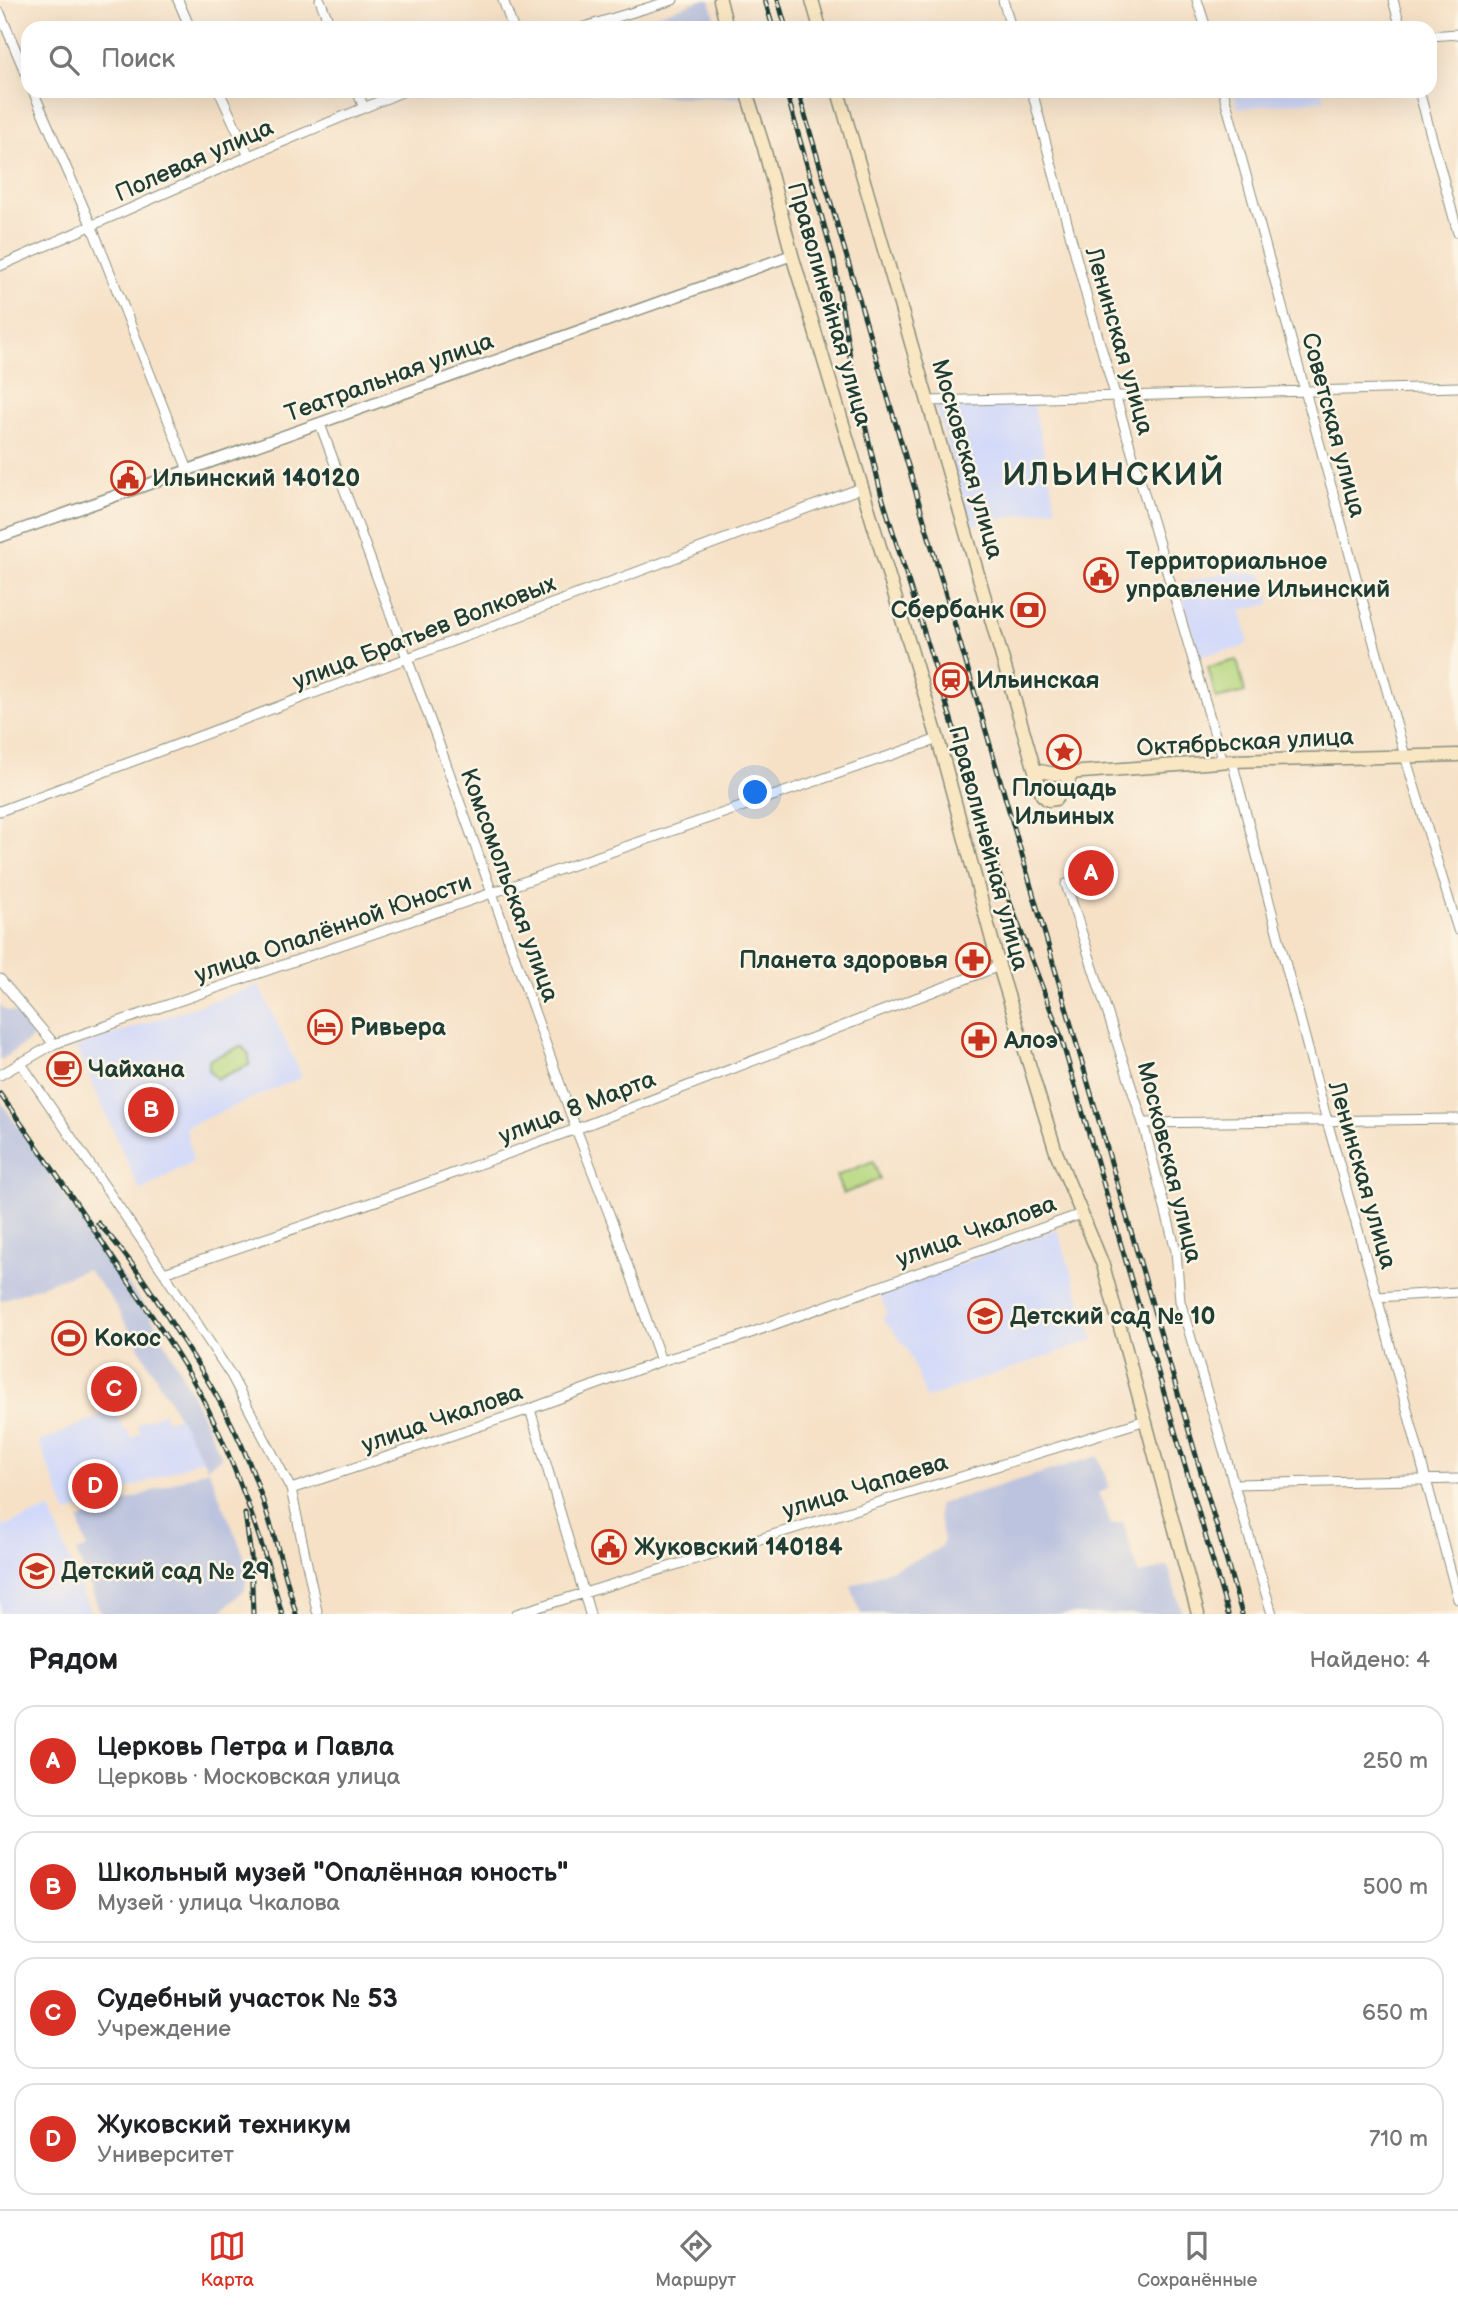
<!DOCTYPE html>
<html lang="ru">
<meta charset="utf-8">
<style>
body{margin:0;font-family:"Balsamiq Sans",sans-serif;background:#f2f2f2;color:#202124}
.you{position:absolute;left:756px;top:793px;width:24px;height:24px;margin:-18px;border:5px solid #fff;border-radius:50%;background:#1a73e8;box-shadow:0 0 0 10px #1a73e833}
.badge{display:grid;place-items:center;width:46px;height:46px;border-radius:50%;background:#d93025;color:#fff;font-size:23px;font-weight:700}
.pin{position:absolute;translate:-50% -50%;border:4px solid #fff;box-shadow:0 2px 7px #0006}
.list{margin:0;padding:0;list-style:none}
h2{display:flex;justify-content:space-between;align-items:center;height:91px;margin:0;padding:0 28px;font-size:30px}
h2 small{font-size:23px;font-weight:400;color:#757577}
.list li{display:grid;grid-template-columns:46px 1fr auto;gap:21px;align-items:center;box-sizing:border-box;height:112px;margin:0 14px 14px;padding:0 14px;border:2px solid #e0e0e0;border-radius:21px}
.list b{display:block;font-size:26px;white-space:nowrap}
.list p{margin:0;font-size:23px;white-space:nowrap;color:#757577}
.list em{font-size:23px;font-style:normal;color:#757577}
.icon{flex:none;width:38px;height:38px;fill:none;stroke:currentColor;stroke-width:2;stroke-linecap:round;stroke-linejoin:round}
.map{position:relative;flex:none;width:1458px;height:1614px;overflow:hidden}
.search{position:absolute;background:#fff;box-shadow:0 7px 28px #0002;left:21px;right:21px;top:21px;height:77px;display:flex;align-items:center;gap:18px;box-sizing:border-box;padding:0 24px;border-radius:21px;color:#757577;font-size:26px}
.sheet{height:595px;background:#fff}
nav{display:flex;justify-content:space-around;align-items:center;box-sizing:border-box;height:98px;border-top:2px solid #e0e0e0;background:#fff;font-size:19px;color:#757577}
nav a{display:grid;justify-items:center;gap:4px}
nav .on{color:#d93025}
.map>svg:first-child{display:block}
</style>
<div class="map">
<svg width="1458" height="1614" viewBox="0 0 1458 1614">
<rect width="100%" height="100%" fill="#fcf5e5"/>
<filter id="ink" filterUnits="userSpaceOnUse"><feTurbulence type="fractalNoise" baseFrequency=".0143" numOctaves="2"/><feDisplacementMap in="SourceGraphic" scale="14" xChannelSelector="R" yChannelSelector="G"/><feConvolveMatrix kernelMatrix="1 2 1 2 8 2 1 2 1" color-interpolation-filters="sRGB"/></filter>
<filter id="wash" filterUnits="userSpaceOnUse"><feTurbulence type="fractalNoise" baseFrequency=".00686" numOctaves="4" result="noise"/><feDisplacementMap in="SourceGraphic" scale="28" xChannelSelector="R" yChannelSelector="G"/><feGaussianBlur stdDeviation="1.57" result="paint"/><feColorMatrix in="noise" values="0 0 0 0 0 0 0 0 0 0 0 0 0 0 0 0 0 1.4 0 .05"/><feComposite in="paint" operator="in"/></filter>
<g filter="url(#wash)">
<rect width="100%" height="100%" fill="#f6e1c7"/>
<!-- built -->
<path fill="#d1d9f9" d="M1233,91H1322L1325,100L1238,108Z
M1033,402L1056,508L971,525L935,403Z
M1229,571L1263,574L1271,604L1241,610L1248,642L1241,648L1199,656L1179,584Z
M259,985L302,1077L186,1127L193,1161L140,1191L76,1047Z
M1057,1229L1094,1340L926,1398L908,1350L882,1318L887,1313L879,1293Z
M117,1403L118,1405L114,1408L124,1430L127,1429L131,1438L141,1433L137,1424L163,1413L167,1421L184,1415L202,1459L67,1514L39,1442L102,1415L101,1411Z
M50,1509L91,1614H0V1527Z"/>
<!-- industrial -->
<path fill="#bbc3de" d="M702,0H710L718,28L621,27Z
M653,91H738L741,98L655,96Z
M0,1004L5,1010L16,1013L34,1037L0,1061Z
M0,1100L111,1263L147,1309L179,1368L222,1457L207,1467L111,1298L87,1269L0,1301Z
M1098,1456L1110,1488L1099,1493L1111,1525L1123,1522L1139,1575L1168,1566L1182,1614H861L851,1586L929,1554L939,1548L944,1541L938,1512L939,1504Z
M208,1469L243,1553L247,1574L245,1589L219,1614H101L76,1552L87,1548L79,1520Z"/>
<!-- green -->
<path fill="#b6d77f" stroke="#6a8a5a" stroke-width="2" d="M1237,660L1245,692L1216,699L1208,667Z
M241,1046L249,1054V1065L217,1079L209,1071V1060Z
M873,1161L880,1179L843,1194L836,1176Z"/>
</g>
<g filter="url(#ink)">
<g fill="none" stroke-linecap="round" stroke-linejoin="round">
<!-- minor casing -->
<g stroke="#8a8f7e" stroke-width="11">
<path id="minor" d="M178,0L190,28
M320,0L331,28
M503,0L513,28
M1003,0L1011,28
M1197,0L1206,28
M1393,0L1401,28
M0,13L28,79
M581,28L673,0
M1430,36L1458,34
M33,91L92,227L188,470
M219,91L249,156
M357,91L364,108
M1032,91L1091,313L1223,762
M1223,91L1405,756L1458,930
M1419,91L1458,233
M0,266L249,156L404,91
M928,401L1458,387
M320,424L439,744L576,1129L615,1229L661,1361
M1232,761L1327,1121L1377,1297L1458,1599
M0,811L861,488
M1066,884L1143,1123L1176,1251L1180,1301L1272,1614
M0,979L54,1044
M20,1062L164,1273L231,1375L291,1489L530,1409L661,1361L734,1339L1081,1214
M0,1075L54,1044L938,739
M1143,1123L1458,1119
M164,1273L402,1192L576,1129L999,966
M1377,1297L1458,1292
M530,1409L590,1614
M1234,1484L1458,1479
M291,1489L317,1611
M516,1614L1146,1420"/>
</g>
<!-- tertiary casing -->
<g stroke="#8a8f7e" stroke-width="13">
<path id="tertiary" d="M0,537L792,255"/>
</g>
<!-- secondary casing -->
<g stroke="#8a8f7e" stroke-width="15">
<path id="secondary" d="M720,0L727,28
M812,0L820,28
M746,91L764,148L792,255L938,739L999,966L1056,1152L1103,1265L1198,1614
M838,91L1042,795L1048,800L1056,799L1073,773
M1035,770L1055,774L1232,761L1458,755"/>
</g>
<!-- minor -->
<use href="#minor" stroke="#fff" stroke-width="9"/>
<!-- tertiary -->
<use href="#tertiary" stroke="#fff" stroke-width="10"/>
<!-- secondary -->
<use href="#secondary" stroke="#f9e7c3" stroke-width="12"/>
<!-- rail casing -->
<g stroke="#1f3d34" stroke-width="5">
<path id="rail" d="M765,0L773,28
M778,0L786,28
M786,91L834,260L852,369L881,493L999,874L1060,1034L1228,1614
M798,91L988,738L1242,1614
M0,1094C44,1155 85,1216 126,1278C155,1321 186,1363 208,1409C240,1475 263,1543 282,1614
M98,1223C130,1257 154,1295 179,1335C209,1381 238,1429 256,1481C272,1525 284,1569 296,1614
M245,1514L251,1556L253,1614"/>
</g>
<!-- rail -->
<use href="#rail" stroke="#fcf5e5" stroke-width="2.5" stroke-dasharray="8" stroke-linecap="butt"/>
</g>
</g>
<!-- icons -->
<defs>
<g id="civic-ring" transform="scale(1.75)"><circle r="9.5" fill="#fcf5e5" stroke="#c8321e" stroke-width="1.5"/><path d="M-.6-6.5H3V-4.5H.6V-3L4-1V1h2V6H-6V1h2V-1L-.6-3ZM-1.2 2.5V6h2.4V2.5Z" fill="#c8321e"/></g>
<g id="bank-ring" transform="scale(1.75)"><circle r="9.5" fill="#fcf5e5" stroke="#c8321e" stroke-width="1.5"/><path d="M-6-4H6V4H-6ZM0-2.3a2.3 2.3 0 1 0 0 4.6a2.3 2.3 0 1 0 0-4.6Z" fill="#c8321e"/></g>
<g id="station-ring" transform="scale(1.75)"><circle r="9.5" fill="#fcf5e5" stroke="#c8321e" stroke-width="1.5"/><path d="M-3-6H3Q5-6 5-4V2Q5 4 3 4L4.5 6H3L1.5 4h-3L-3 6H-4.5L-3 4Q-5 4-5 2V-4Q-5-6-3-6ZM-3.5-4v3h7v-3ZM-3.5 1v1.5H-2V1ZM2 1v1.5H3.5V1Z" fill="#c8321e"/></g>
<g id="sight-ring" transform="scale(1.75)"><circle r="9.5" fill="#fcf5e5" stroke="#c8321e" stroke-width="1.5"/><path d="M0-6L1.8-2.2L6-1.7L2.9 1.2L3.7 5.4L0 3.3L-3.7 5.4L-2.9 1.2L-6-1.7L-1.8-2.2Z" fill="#c8321e"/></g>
<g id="pharmacy-ring" transform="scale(1.75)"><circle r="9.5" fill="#fcf5e5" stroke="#c8321e" stroke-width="1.5"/><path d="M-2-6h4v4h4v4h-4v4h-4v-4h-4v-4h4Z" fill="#c8321e"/></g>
<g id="hotel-ring" transform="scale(1.75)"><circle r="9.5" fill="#fcf5e5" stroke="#c8321e" stroke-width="1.5"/><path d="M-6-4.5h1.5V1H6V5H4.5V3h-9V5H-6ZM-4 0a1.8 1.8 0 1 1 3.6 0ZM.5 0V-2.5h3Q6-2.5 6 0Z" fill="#c8321e"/></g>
<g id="cafe-ring" transform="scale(1.75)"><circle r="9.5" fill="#fcf5e5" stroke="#c8321e" stroke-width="1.5"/><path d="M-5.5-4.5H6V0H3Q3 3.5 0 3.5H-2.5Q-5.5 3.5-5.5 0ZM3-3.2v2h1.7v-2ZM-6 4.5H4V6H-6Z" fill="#c8321e"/></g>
<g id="school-ring" transform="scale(1.75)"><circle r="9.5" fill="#fcf5e5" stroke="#c8321e" stroke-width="1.5"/><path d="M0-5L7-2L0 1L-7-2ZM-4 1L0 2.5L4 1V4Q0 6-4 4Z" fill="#c8321e"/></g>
<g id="stadium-ring" transform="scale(1.75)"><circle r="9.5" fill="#fcf5e5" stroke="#c8321e" stroke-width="1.5"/><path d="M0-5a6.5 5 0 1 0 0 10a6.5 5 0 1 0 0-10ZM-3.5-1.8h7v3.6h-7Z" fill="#c8321e"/></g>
</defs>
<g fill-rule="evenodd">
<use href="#civic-ring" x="128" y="478"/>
<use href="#civic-ring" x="1101" y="575"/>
<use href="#bank-ring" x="1028" y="610"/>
<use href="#station-ring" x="951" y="680"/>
<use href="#sight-ring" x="1064" y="752"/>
<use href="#pharmacy-ring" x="973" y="960"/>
<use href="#hotel-ring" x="325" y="1027"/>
<use href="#pharmacy-ring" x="979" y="1040"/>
<use href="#cafe-ring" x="64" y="1069"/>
<use href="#school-ring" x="985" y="1316"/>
<use href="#stadium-ring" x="69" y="1338"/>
<use href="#civic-ring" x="609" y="1547"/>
<use href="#school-ring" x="37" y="1571"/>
</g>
<g text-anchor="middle" stroke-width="5" stroke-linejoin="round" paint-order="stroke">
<!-- street labels -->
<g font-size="24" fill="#1f3d34" stroke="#fcf5e5">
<text transform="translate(194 160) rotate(-24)" y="8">Полевая улица</text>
<text transform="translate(830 304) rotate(74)" y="8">Праволинейная улица</text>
<text transform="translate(1120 341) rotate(74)" y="8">Ленинская улица</text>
<text transform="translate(389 377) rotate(-20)" y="8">Театральная улица</text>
<text transform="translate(1334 425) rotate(75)" y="8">Советская улица</text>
<text transform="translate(968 459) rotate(74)" y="8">Московская улица</text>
<text transform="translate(424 632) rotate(-21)" y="8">улица Братьев Волковых</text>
<text transform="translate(1245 742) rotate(-3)" y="8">Октябрьская улица</text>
<text transform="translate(989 848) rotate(75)" y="8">Праволинейная улица</text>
<text transform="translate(510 885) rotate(70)" y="8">Комсомольская улица</text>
<text transform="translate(333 928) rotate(-19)" y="8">улица Опалённой Юности</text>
<text transform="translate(577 1107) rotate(-21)" y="8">улица 8 Марта</text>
<text transform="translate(1170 1162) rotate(76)" y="8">Московская улица</text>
<text transform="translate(1363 1175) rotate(74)" y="8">Ленинская улица</text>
<text transform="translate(976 1231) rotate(-20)" y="8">улица Чкалова</text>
<text transform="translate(442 1418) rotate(-19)" y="8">улица Чкалова</text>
<text transform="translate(865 1486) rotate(-17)" y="8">улица Чапаева</text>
</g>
<!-- poi labels -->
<g font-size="24" font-weight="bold" fill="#1f3d34" stroke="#fcf5e5" text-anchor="start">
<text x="152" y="486">Ильинский 140120</text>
<text x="1126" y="569">Территориальное<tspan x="1126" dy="28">управление Ильинский</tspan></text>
<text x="1004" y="618" text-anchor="end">Сбербанк</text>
<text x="976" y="688">Ильинская</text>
<text x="1064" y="796" text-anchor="middle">Площадь<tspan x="1064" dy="28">Ильиных</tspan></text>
<text x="948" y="968" text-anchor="end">Планета здоровья</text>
<text x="350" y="1035">Ривьера</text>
<text x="1004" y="1048">Алоэ</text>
<text x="88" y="1077">Чайхана</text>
<text x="1010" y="1324">Детский сад № 10</text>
<text x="94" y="1346">Кокос</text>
<text x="634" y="1555">Жуковский 140184</text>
<text x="61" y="1579">Детский сад № 29</text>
</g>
<!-- district labels -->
<g font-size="32" font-weight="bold" letter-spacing="2" fill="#1f3d34" stroke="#fcf5e5">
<text x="1114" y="485">ИЛЬИНСКИЙ</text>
</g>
</g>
</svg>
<div class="you"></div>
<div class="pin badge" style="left:1091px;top:873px">A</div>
<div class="pin badge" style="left:151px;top:1110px">B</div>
<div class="pin badge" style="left:114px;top:1389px">C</div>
<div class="pin badge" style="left:95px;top:1486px">D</div>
<div class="search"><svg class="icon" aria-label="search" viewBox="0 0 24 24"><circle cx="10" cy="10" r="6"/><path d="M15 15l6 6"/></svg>Поиск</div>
</div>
<section class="sheet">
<h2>Рядом<small>Найдено: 4</small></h2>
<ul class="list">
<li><span class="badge">A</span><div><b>Церковь Петра и Павла</b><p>Церковь · Московская улица</p></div><em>250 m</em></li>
<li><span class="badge">B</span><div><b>Школьный музей &quot;Опалённая юность&quot;</b><p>Музей · улица Чкалова</p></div><em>500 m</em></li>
<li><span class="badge">C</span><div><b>Судебный участок № 53</b><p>Учреждение</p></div><em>650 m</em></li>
<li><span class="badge">D</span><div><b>Жуковский техникум</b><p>Университет</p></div><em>710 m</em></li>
</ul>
</section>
<nav>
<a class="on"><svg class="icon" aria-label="map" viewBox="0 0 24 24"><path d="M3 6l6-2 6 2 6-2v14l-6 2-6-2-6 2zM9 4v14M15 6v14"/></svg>Карта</a>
<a><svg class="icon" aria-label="directions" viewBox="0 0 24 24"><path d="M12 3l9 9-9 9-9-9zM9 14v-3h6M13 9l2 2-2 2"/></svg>Маршрут</a>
<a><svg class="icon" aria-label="saved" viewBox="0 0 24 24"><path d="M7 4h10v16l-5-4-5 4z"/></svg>Сохранённые</a>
</nav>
